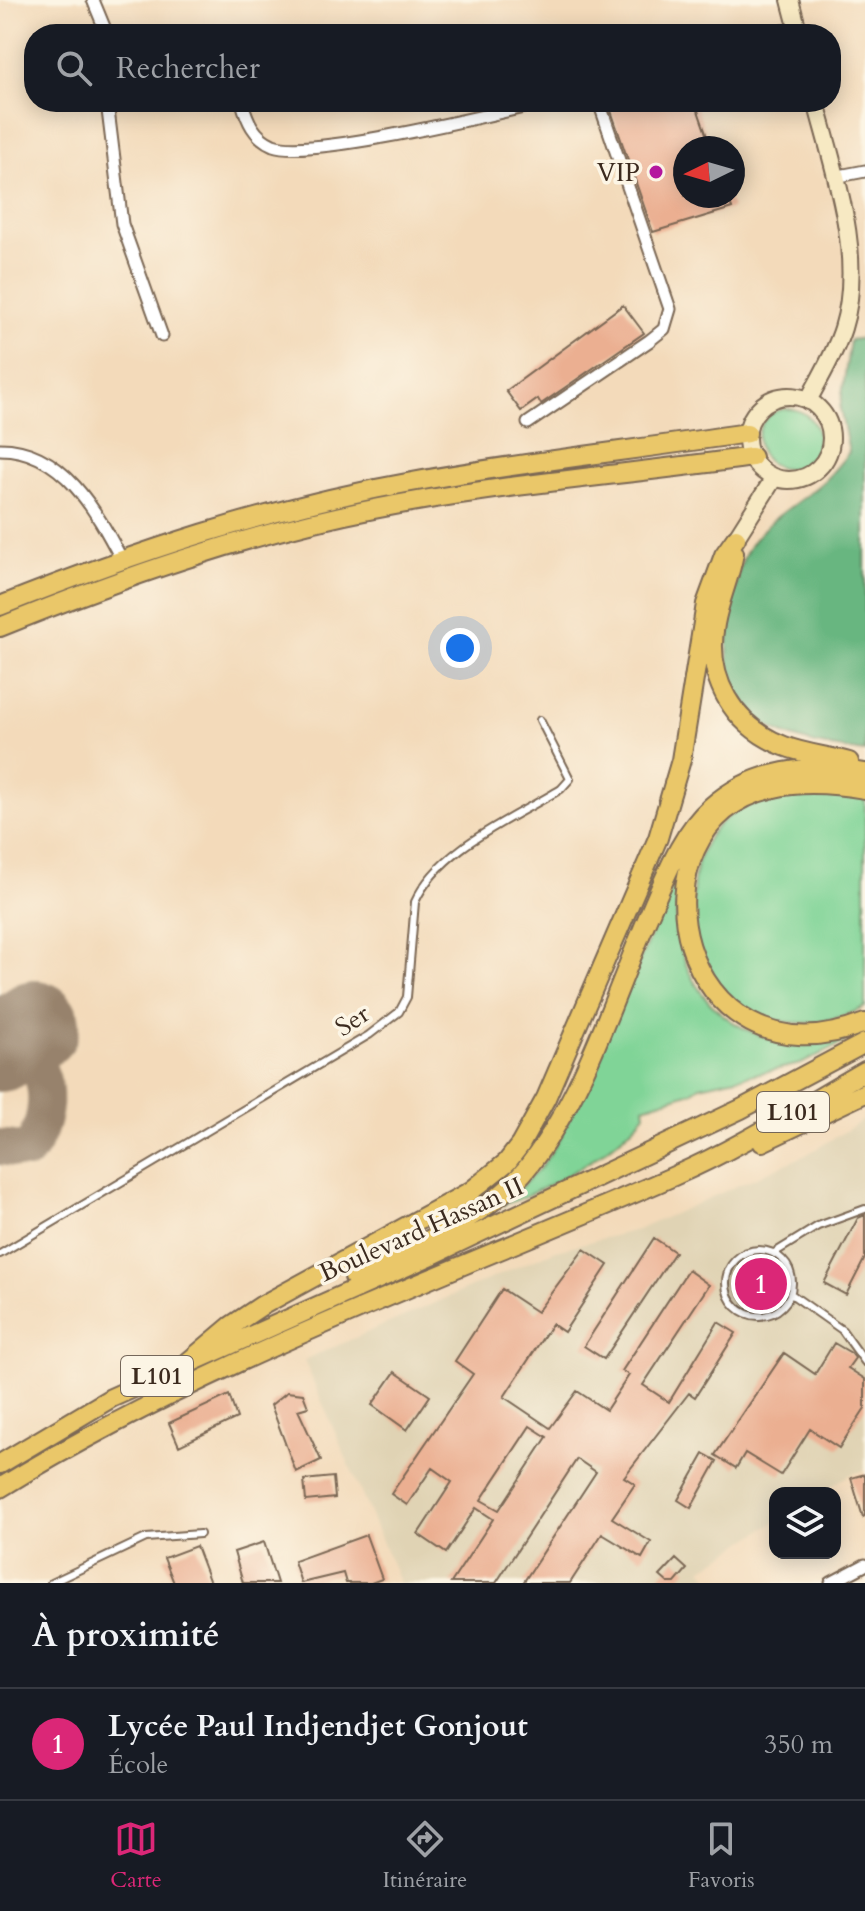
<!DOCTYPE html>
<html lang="fr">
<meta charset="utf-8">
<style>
body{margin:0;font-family:Cardo,serif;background:#20242c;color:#f1f3f6}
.controls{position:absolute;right:24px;bottom:24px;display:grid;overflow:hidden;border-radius:16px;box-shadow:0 4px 20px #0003}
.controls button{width:72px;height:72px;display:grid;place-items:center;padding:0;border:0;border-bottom:2px solid #363941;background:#171b24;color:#f1f3f6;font:40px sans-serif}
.compass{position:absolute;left:673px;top:136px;width:72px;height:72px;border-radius:50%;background:#171b24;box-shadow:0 4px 20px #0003;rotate:265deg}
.you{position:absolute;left:460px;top:648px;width:28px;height:28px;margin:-20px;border:6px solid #fff;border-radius:50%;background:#1a73e8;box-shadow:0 0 0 12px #1a73e833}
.badge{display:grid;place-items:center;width:52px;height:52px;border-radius:50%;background:#db2777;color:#fff;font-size:26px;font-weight:700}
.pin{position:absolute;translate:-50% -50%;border:4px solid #fff;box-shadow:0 2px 8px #0006}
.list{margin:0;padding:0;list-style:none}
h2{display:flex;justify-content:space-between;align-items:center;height:104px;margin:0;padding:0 32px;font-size:34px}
h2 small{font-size:26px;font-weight:400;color:#9ea1a6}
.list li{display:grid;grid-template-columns:52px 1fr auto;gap:24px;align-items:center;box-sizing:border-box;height:112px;padding:0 32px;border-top:2px solid #363941}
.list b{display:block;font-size:30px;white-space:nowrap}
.list p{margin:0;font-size:26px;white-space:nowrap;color:#9ea1a6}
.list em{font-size:26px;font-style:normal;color:#9ea1a6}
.icon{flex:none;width:44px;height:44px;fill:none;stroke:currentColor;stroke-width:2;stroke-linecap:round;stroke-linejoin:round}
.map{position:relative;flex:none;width:865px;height:1583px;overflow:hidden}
.search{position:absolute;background:#171b24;box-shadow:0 4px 20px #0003;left:24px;right:24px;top:24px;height:88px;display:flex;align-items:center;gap:20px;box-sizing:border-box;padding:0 28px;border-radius:32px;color:#9ea1a6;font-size:30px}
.sheet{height:216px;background:#171b24}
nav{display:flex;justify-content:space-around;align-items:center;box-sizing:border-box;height:112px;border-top:2px solid #363941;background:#171b24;font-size:22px;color:#9ea1a6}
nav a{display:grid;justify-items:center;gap:4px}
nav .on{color:#db2777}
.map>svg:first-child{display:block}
</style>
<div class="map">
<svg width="865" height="1583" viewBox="0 0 865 1583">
<rect width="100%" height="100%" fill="#fcf5e5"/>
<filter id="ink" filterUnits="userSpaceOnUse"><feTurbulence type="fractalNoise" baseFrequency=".0125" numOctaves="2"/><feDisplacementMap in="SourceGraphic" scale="16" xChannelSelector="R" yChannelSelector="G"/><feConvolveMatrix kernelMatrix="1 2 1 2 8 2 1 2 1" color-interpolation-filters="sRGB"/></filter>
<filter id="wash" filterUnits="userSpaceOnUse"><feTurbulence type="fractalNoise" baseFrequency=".006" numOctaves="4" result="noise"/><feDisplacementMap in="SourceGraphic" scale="32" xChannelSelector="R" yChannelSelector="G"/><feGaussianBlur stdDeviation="1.8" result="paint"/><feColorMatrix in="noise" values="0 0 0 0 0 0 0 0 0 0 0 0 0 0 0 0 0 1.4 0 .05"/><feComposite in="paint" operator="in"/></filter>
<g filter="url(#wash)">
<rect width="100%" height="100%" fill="#f3daba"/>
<!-- built -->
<path fill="#e0d3b4" d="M865,1119V1470L849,1475L821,1493H775V1522L702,1569L715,1583H400L304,1360L556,1250L637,1230L806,1155Z"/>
<!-- green -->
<path fill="#80d497" stroke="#5e7f5a" stroke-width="2" d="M758 439a30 30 0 1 1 60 0a30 30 0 1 1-60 0Z
M807,790L865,795V1007C801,1039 726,1023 696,952C690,938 694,914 693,898C693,872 701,838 723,821C749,800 775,795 807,790Z
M684,861C658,947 698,1031 793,1043C813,1046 834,1041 854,1037L801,1064L700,1086L691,1092L644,1107L645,1114C612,1154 551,1187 502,1206L541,1167L561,1137Z"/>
<!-- forest -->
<path fill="#68b680" stroke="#52704f" stroke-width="2" d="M865,338V752C776,742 710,718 732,613C735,594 737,570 746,553C762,520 800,504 825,480C834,471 842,461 849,452L840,409L850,340Z"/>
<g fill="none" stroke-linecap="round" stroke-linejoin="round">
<!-- taxiway -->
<path stroke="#97826c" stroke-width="36" d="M0,1041C54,1053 55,1114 28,1151L0,1147"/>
<!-- runway -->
<path stroke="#97826c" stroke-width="90" d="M0,1047L35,1025"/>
</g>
<g id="blocks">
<!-- building -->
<path fill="#ebaf91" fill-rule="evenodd" d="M608,102H695L711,148H685V196H728L732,208L653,232Z
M623,305L644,333L541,404L538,399L521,411L506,391Z
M865,1215V1258L846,1295L824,1283L858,1218Z
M654,1238L675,1252L604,1359L584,1346Z
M584,1249L608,1265L564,1332L552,1324L504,1397L550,1428L577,1391L606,1410L629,1375L622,1371L688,1270L709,1285L643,1385L669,1402L718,1322L736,1333L695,1397L689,1393L624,1477L635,1484L612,1518L651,1542L642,1558L602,1534L570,1583H523L596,1472L577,1459L496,1583H451L493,1519L476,1508L446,1553L418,1534L452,1482L432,1468L407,1505L391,1494L473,1374L455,1361L502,1289L537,1312ZM530,1426L547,1437L499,1510L481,1500Z
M834,1343L851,1353L855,1358L848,1368L865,1379V1408L839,1448L810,1429L781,1475L745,1453L736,1468L715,1455L784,1353L815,1374Z
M395,1372L430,1396L407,1430L372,1405Z
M287,1392L303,1394L308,1407L298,1410L321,1460L296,1472L271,1405Z
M229,1395L237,1418L179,1446L169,1423Z
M704,1454L717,1461L691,1508L678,1500Z
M865,1474V1516L863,1517L851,1478Z
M333,1477L335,1498L306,1501L304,1480Z
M366,1535L382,1579L371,1583H346L343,1573L301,1583L294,1561Z
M264,1542L277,1583H243L234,1552Z
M196,1546L210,1583H174L164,1558Z
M676,1559L687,1569L675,1583H668L660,1576Z"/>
</g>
</g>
<g filter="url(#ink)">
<use href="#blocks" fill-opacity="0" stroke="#7b6855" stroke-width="2"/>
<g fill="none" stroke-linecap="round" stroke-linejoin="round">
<!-- service casing -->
<g stroke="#7b6855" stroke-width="10">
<path id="service" d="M726 1283a33 33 0 1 1 66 0a33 33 0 1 1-66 0Z
M774,1253L818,1226L865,1209
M0,1254L369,1035L399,1012L407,997L415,902C439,848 512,819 561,789L570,779L540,720
M791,1294L842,1330L865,1362
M51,1583L146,1538L200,1534"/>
</g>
<!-- minor casing -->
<g stroke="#7b6855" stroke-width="15">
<path id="minor" d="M93,0L107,34
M768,34L798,28
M107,102L122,224L162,336
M242,102C247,120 254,137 273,145C311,159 496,113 545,102
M834,177L865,171
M528,423L649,341L664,329L670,309L599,102
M0,449C63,449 96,511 122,560
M831,1583L865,1565"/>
</g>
<!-- secondary casing -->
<g stroke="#7b6855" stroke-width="20">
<path id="secondary" d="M790,0L799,34
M747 438a42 42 0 1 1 84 0a42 42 0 1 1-84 0Z
M808,401C820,377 835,354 843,328C865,257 834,171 816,102
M736,538L774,478"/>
</g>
<!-- primary casing -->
<g stroke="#7b6855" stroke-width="22">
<path id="primary" d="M0,606C133,553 270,507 412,482C523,462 636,450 747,433
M0,627C121,578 246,534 374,509C499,484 626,475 752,457"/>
</g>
<!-- trunk casing -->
<g stroke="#7b6855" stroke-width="22">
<path id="trunk" d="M734,553C730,577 719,600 715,624C705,678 733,726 784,746C804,754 828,756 849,762
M865,789C835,784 804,781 774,788C616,823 679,1096 865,1023
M762,1142L865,1093
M354,1277C414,1246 489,1219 531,1163C585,1092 613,998 648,917C665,879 679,836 711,807C753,769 811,763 865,773
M187,1363L231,1326L261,1306L471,1191L507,1162L520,1145L546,1098L658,838L681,760L706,604L724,555L736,538
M0,1464L111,1398L432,1255L741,1109L865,1043
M0,1488C212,1358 447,1276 674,1176C741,1147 802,1107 865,1071"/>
</g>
<!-- service -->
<use href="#service" stroke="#fff" stroke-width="6"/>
<!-- minor -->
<use href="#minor" stroke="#fff" stroke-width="11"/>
<!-- secondary -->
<use href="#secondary" stroke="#f7e9c3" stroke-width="16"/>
<!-- primary -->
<use href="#primary" stroke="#eac769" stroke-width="18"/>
<!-- trunk -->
<use href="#trunk" stroke="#eac769" stroke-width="18"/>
</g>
</g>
<!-- markers -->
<circle fill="#b5179e" stroke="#fcf5e5" stroke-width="3" cx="656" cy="172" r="8"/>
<g text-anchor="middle" stroke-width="7" stroke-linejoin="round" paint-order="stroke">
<!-- shield labels -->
<g fill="#fcf5e5" stroke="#75675a" stroke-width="2">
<rect x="757" y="1092" width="72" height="40" rx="6"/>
<rect x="121" y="1356" width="72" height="40" rx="6"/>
</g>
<g font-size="24" font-weight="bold" fill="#3b2a1e">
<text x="793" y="1120">L101</text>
<text x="157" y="1384">L101</text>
</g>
<!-- poi labels -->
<g font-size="26" fill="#3b2a1e" stroke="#fcf5e5" text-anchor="end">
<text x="640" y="181">VIP</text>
</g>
<!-- street labels -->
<g font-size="26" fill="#3b2a1e" stroke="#fcf5e5">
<text transform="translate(352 1020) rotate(-33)" y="9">Ser</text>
<text transform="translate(421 1229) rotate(-24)" y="9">Boulevard Hassan II</text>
</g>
</g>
</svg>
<div class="controls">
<button><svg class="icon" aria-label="layers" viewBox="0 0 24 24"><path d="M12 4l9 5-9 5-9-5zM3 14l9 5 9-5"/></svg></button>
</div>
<svg class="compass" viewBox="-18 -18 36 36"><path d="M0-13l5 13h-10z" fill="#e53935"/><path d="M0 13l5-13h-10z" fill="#9ea1a6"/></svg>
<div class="you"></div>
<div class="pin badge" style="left:761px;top:1284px">1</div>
<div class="search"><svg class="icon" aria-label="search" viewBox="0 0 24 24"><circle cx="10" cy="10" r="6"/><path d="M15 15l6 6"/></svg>Rechercher</div>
</div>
<section class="sheet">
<h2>À proximité<small></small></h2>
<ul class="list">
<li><span class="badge">1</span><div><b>Lycée Paul Indjendjet Gonjout</b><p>École</p></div><em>350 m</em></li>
</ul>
</section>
<nav>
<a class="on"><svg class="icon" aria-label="map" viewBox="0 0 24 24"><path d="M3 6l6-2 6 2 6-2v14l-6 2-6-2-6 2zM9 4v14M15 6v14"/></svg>Carte</a>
<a><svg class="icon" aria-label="directions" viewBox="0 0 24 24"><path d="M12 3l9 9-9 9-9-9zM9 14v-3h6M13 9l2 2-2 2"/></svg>Itinéraire</a>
<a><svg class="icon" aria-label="saved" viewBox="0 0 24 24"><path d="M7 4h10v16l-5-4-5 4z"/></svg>Favoris</a>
</nav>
